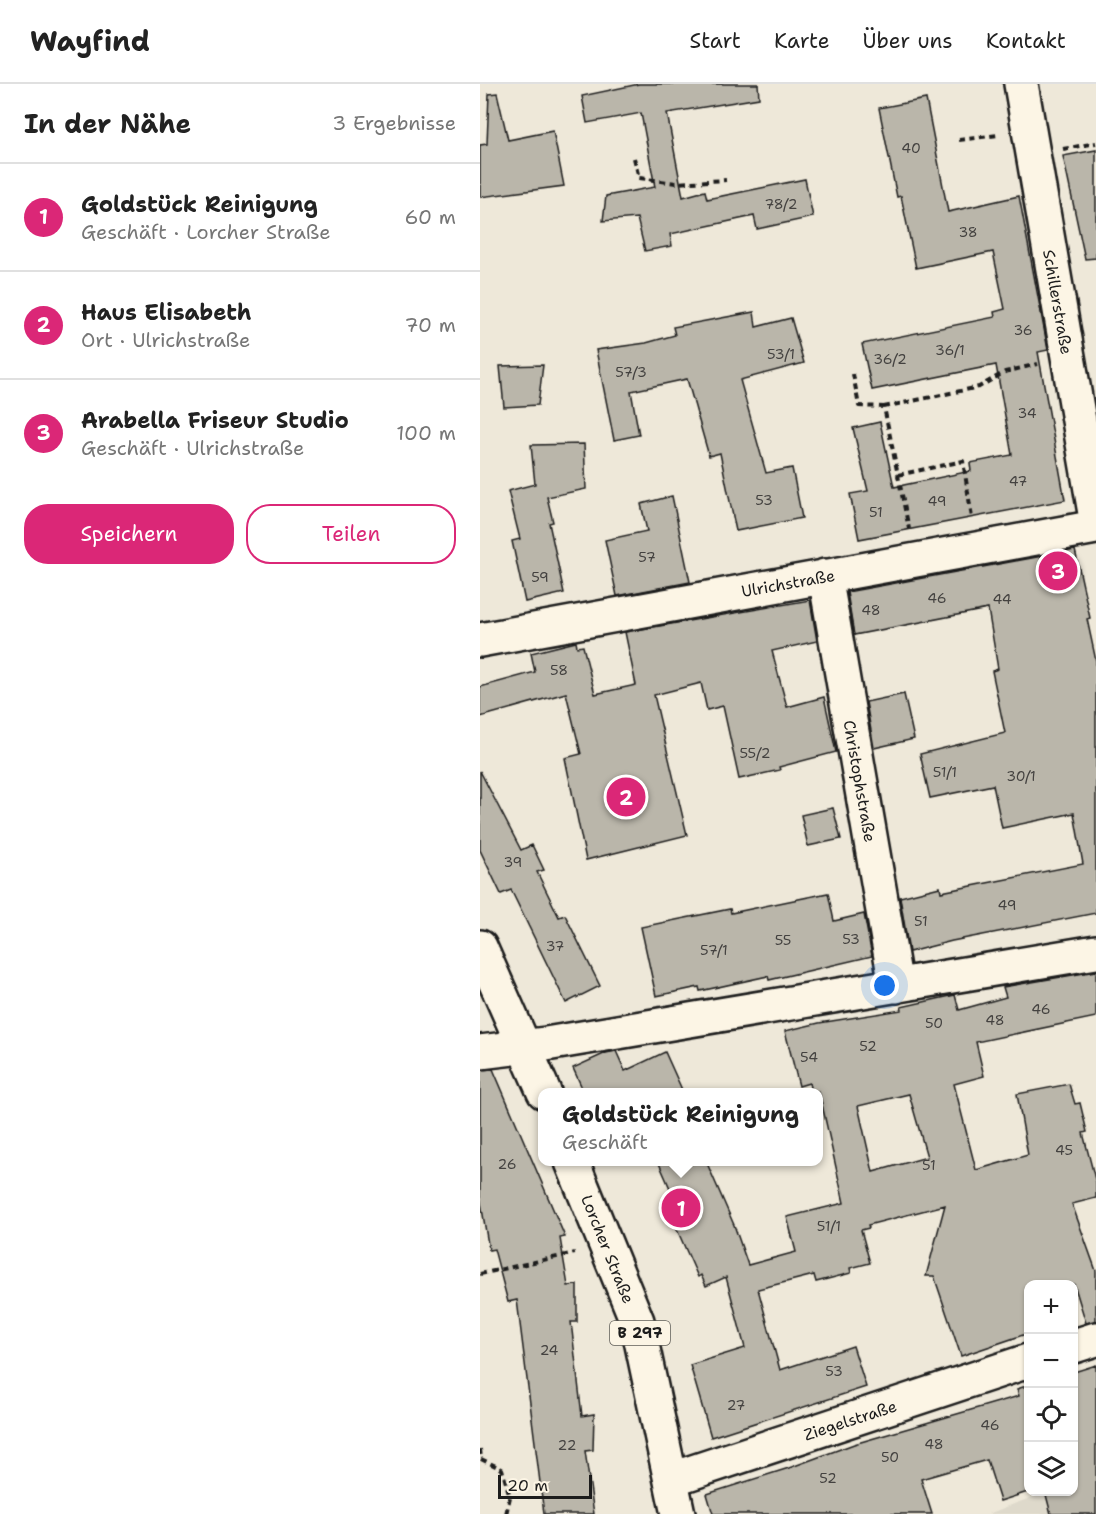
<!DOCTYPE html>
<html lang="de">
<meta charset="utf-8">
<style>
body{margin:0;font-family:"Shantell Sans",sans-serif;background:#f6f6f6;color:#222}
.controls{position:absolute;right:18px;bottom:18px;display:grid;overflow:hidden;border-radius:12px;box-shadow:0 2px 4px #0004}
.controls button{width:54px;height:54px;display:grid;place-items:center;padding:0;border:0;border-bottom:2px solid #e0e0e0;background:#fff;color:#222;font:30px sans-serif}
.scale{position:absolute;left:18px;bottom:15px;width:94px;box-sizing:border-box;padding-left:6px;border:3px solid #1c1c1c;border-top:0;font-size:16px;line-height:21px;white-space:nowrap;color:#1c1c1c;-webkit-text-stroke:4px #fcf5e5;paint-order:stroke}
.you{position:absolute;left:405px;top:902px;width:21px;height:21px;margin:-15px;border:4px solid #fff;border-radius:50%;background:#1a73e8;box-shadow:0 0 0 9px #1a73e833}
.badge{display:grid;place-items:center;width:39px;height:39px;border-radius:50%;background:#db2777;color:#fff;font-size:20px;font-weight:700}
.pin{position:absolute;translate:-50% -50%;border:3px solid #fff;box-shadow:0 2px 6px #0006}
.popup{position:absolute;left:58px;top:1004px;width:285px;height:78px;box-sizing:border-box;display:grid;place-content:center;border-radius:12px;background:#fff;filter:drop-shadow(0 2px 4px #0005);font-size:20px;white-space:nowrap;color:#767676}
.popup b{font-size:22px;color:#222}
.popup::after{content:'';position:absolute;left:50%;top:100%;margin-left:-12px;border:12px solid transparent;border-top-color:#fff}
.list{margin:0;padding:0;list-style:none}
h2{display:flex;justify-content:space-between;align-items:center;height:78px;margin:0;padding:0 24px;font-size:26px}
h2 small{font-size:20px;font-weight:400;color:#767676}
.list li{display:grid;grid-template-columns:39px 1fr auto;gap:18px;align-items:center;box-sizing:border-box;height:108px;padding:0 24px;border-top:2px solid #e0e0e0}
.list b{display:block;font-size:22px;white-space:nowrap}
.list p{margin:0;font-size:20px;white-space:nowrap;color:#767676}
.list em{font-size:20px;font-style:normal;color:#767676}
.actions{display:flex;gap:12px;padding:18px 24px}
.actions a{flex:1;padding:14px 0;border:2px solid #db2777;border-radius:24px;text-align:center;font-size:21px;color:#db2777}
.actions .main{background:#db2777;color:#fff}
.icon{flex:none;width:33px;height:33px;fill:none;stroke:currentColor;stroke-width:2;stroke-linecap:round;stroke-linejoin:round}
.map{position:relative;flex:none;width:616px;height:1430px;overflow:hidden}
header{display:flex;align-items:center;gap:36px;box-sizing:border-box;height:84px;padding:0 30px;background:#fff;border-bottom:2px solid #e0e0e0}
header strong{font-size:28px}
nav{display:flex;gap:33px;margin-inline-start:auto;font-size:21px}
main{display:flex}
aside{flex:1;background:#fff}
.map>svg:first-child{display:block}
</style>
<header>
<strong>Wayfind</strong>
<nav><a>Start</a><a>Karte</a><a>Über uns</a><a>Kontakt</a></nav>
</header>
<main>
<aside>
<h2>In der Nähe<small>3 Ergebnisse</small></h2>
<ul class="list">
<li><span class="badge">1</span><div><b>Goldstück Reinigung</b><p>Geschäft · Lorcher Straße</p></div><em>60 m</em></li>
<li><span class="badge">2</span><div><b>Haus Elisabeth</b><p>Ort · Ulrichstraße</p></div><em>70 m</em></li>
<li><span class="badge">3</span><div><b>Arabella Friseur Studio</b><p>Geschäft · Ulrichstraße</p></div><em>100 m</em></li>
</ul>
<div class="actions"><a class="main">Speichern</a><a>Teilen</a></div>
</aside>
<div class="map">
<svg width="616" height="1430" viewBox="0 0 616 1430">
<rect width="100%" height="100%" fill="#eee8d9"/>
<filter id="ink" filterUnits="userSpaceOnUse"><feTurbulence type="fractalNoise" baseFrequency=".0167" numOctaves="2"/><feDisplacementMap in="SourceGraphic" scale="12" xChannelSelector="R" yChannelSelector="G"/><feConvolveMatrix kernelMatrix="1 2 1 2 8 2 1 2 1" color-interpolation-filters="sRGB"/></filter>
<g filter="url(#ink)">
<!-- built -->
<path fill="#ded9cb" d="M616,1397V1430H508L555,1412L575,1408H594V1403Z"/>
<!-- building -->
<path fill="#bab6aa" stroke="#1c1c1c" stroke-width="1.5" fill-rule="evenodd" d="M159,0H278L279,14L187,29L203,113L225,107L227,115L325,95L333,133L277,145L274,132L190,150L192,162L165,167L157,134L123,137L126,112L175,103L161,29L107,39L102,12Z
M17,9L28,56L73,47L84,102L0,113V61L7,60L9,10Z
M446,15L468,128L539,112L568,266L558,268L585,416L379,455L370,410L388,407L373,344L400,338L414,403L491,387L490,379L532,371L516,281L392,306L382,260L515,233L514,228L525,225L513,168L436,184L421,112L417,113L399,24Z
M616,66V174L605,175L583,72Z
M274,228L276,243L311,234L324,279L260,296L286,389L312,384L322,434L256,447L240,369L229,372L207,295L151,307L159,351L134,356L116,266L166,259L195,251L193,243Z
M63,281L58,321L24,323L20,282Z
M104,360L106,405L67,413L73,438L69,439L84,509L45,518L32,457L40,455L28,407L55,400L51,361Z
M192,412L210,498L137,512L125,456L167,447L161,420Z
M595,466L610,534L607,535L616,577V829L472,857L429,868L420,813L460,803L461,808L603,780L594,729L522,744L513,701L450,714L440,670L525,649L512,587L518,585L508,525L374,551L367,508Z
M330,516L337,557L292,567L307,623L344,613L356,668L299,683L300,686L259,695L243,622L227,626L221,599L174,611L207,751L106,776L85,674L101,670L86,609L0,633V603L55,588L51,569L96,558L97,563L103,562L115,610L156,601L145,548Z
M424,610L434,655L394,664L386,618Z
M0,687L41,766L52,761L64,786L57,788L79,833L85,831L120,902L86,919L31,806L21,810L0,766Z
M353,724L361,755L328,762L321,731Z
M348,809L354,837L384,830L392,872L289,896L288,892L220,907L219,903L176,912L161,843L250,825L251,829Z
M616,887V933L496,958L504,992L474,1000L496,1086L548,1071L537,1010L589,1000L595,1020L600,1019L607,1048L603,1049L616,1099V1114L592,1120L616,1187V1237L606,1239L594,1200H549V1249L481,1272L454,1192H446L465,1121L388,1141L389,1144L381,1146L390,1179L370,1184L371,1189L336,1198L334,1191L278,1205L300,1286L373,1262L386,1303L231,1353L210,1281L265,1264L246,1193L226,1202L221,1191L218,1193L191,1132L200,1127L178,1077H226L254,1141L268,1181L316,1168L307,1133L364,1119L339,1007L331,1008L329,999L319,1002L305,947L339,939L422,926L421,923L475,911L479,926L526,913L523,903ZM429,1010L447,1073L393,1088L378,1022Z
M136,967L145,987L185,968L203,1008H97L103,1006L93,984L126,969Z
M13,985L85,1153L80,1154L88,1202L97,1201V1238H91L102,1332L114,1330L113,1366L105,1367L114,1430H64L37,1216L28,1218L14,1165L9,1166L0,1113V986Z
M616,1281V1430H571L565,1407H594V1288Z
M549,1301L551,1407L520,1417L507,1376L441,1395L452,1430H233L227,1410L309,1384L374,1360L539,1312L537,1305Z"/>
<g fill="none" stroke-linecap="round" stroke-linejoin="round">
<!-- minor casing -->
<g stroke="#1c1c1c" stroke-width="38">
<path id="minor" d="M541,0L616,435
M345,492L416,902
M0,556L616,443
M0,968L66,960L616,868
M594,1262L616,1255
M192,1395L548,1277"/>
</g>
<!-- major casing -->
<g stroke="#1c1c1c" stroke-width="38">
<path id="major" d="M0,863L64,1008
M92,1078L157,1237L198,1430"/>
</g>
<!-- path -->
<path stroke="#1c1c1c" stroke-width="4" stroke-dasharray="6 4.5" stroke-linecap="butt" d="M479,56L518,51
M583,65L616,59
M154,74L159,94L196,99L246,96
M373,290L379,322L404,323L429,445
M404,323L499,303L525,288L558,280
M418,391L483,377L492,434
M0,1190L95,1169
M0,1365L1,1375
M1,1375L22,1385L30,1413L26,1430"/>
<!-- minor -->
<use href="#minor" stroke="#fcf5e5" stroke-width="33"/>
<!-- major -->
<use href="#major" stroke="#fcf5e5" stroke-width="33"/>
</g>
</g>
<g text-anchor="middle" stroke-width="5" stroke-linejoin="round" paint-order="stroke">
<!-- number labels -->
<g font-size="14" fill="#444240">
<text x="431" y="69">40</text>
<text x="301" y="125">78/2</text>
<text x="488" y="153">38</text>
<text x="543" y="251">36</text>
<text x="470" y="271">36/1</text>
<text x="301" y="275">53/1</text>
<text x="410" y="280">36/2</text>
<text x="151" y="293">57/3</text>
<text x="547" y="334">34</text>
<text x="538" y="402">47</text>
<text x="284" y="421">53</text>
<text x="457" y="422">49</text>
<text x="396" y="433">51</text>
<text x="167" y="478">57</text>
<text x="60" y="498">59</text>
<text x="457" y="519">46</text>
<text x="522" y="520">44</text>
<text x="391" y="531">48</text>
<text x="79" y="591">58</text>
<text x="275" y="674">55/2</text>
<text x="465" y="693">51/1</text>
<text x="541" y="697">30/1</text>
<text x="33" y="783">39</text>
<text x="527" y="826">49</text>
<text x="441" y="842">51</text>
<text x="371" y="860">53</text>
<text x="303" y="861">55</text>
<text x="75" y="867">37</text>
<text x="234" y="871">57/1</text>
<text x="561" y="930">46</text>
<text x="515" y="941">48</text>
<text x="454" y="944">50</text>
<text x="388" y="967">52</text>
<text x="329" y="978">54</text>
<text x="584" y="1071">45</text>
<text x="27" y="1085">26</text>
<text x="449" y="1086">51</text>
<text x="349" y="1147">51/1</text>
<text x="69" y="1271">24</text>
<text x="354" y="1292">53</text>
<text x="256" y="1326">27</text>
<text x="510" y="1346">46</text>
<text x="454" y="1365">48</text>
<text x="87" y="1366">22</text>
<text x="410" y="1378">50</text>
<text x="348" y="1399">52</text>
</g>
<!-- shield labels -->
<rect fill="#fcf5e5" stroke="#5f5d58" stroke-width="1.5" x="130" y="1237" width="60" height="24" rx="4.5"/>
<g font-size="15" font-weight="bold" fill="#1c1c1c">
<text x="160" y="1254">B 297</text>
</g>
<!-- street labels -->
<g font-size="16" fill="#1c1c1c" stroke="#fcf5e5">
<text transform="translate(578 218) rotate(80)" y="6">Schillerstraße</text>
<text transform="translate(308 499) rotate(-10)" y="6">Ulrichstraße</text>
<text transform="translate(380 697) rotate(80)" y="6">Christophstraße</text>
<text transform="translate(128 1165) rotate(68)" y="6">Lorcher Straße</text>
<text transform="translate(370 1336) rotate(-18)" y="6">Ziegelstraße</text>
</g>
</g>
</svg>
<div class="controls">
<button>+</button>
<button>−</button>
<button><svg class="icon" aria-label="locate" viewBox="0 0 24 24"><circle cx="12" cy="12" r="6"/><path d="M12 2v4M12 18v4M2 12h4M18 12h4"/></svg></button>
<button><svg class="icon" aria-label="layers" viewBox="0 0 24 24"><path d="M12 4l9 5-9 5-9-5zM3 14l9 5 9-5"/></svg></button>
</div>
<div class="scale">20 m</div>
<div class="you"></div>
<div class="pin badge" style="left:201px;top:1124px">1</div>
<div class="popup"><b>Goldstück Reinigung</b>Geschäft</div>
<div class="pin badge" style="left:146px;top:713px">2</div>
<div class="pin badge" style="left:578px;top:487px">3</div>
</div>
</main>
